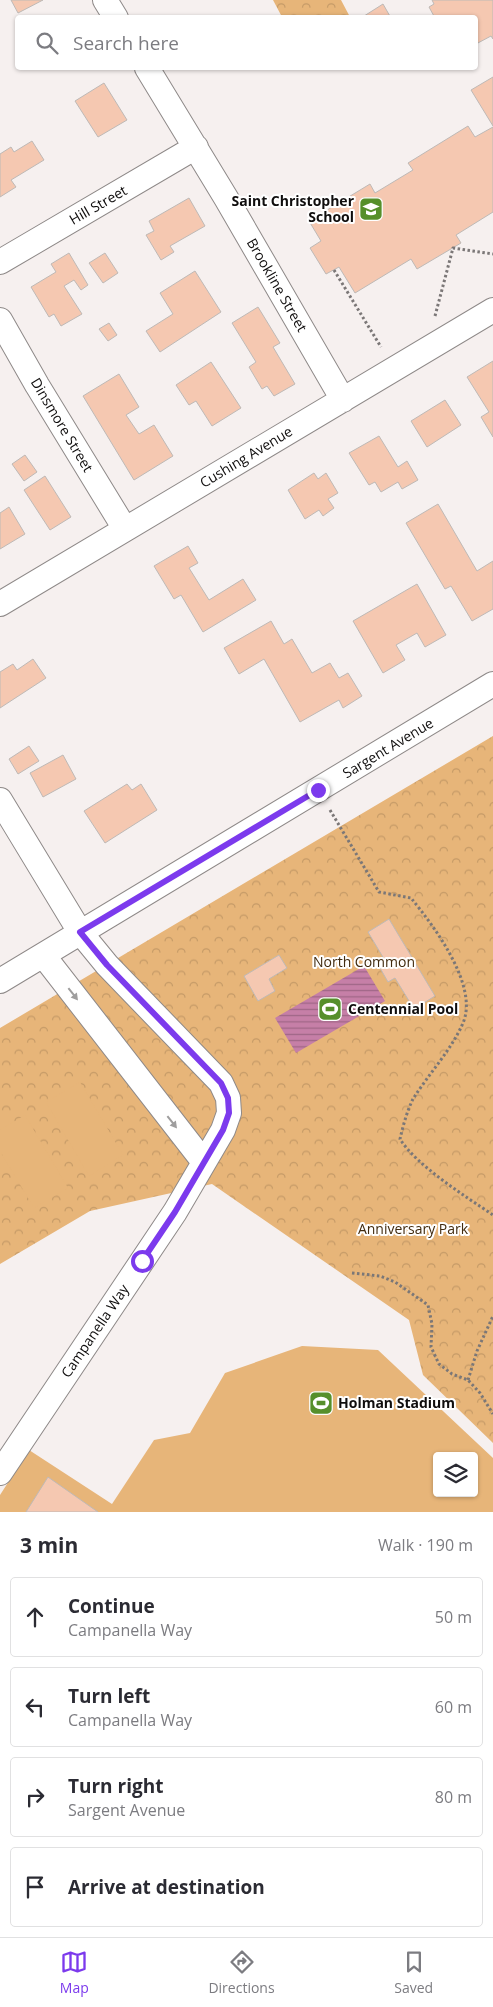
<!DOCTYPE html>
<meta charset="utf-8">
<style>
body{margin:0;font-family:"Open Sans",sans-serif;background:#f7f7f7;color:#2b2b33}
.controls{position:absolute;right:15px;bottom:15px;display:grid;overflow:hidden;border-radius:5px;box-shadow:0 1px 4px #0004}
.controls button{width:45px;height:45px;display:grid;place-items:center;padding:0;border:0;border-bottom:1px solid #e1e1e2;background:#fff;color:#2b2b33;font:25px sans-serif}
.stop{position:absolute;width:15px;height:15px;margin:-11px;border:4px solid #7c3aed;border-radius:50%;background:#fff}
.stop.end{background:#7c3aed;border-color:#fff;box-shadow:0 1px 5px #0008}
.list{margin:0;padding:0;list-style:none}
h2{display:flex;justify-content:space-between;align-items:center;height:65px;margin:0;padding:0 20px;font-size:21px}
h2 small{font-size:16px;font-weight:400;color:#7c7c81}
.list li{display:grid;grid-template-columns:32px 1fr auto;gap:15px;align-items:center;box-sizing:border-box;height:80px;margin:0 10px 10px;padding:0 10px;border:1px solid #e1e1e2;border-radius:5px}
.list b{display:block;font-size:19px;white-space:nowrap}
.list p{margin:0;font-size:16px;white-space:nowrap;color:#7c7c81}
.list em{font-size:16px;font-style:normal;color:#7c7c81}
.icon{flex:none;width:28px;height:28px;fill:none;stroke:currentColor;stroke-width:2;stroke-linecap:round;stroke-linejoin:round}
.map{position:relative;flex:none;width:493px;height:1512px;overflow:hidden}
.search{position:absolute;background:#fff;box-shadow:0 1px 4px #0004;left:15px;right:15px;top:15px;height:55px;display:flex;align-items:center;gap:12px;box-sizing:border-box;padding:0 18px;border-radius:5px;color:#7c7c81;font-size:19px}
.sheet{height:425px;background:#fff}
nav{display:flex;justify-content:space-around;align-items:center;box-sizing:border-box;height:70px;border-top:1px solid #e1e1e2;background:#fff;font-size:14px;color:#7c7c81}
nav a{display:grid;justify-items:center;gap:2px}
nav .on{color:#7c3aed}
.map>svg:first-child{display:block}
</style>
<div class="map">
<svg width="493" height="1512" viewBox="0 0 493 1512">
<defs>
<pattern id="park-crowns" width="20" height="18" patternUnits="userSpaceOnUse" patternTransform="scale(1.25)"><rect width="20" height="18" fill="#e7b579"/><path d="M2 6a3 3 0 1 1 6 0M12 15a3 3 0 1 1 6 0" fill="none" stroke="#c59a67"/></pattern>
<pattern id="water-rules" width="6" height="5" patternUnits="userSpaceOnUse" patternTransform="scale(1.25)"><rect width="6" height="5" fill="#c67fa7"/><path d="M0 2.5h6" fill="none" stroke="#9f6686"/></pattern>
</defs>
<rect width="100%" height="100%" fill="#f6f0ef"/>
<!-- park -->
<path fill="url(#park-crowns)" d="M273,0H341L350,17H282Z
M493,736V1443L423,1375L409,1320L212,1184L90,1211L0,1264V1028Z"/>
<!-- pitch -->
<path fill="#e7b579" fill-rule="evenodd" d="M80,1082L123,1155L89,1176L46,1102Z
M25,1115L68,1188L34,1208L0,1151V1130Z
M302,1346L378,1350L493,1458V1512H0V1495L29,1450L112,1504L154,1440L190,1433L225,1373ZM437,1456H474V1493H437Z"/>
<!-- water -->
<path fill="url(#water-rules)" d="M364,966L385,1001L296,1053L275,1018Z"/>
<!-- building -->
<path fill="#f5c8b1" stroke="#beb9b6" d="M11,0H43L18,13Z
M432,0H493V39L491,36L476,44V18H435L429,7L434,4Z
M383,4L391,18H361Z
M493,77V126L471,90Z
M104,83L127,120L98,137L75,101Z
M468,126L475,137L493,127V212L456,235L461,243L417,269L411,259L355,293L339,267L326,274L310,248L321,241L309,221L370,184L375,193L413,170L408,163Z
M32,141L44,160L11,180L16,187L0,197V154L11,147L14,152Z
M189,198L205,226L170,246L174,252L161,260L146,235L154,231L149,221Z
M69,253L88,285L81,290L74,280L64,286L82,314L61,326L54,314L49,317L31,287L56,272L51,264Z
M105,253L118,273L103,283L89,263Z
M195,271L221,312L160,352L146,331L173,314L160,293Z
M258,307L280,343L273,347L295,384L274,396L267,386L262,389L249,367L256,362L232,323Z
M109,323L117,335L108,341L99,329Z
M493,361V437L481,417L489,412L467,377Z
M211,362L241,408L212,426L196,401L189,405L176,385Z
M119,374L139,407L126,415L139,434L154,425L173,456L134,480L83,396Z
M445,400L461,425L427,447L411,421Z
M379,436L398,467L407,461L418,480L402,489L398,482L381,492L375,482L369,485L349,453Z
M25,455L37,472L24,481L12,464Z
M314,473L318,479L326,473L338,493L328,499L334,508L323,516L319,510L305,519L288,490Z
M45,476L71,517L50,530L24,490Z
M438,504L477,571L493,561V609L472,621L451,586L445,589L406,523Z
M9,507L25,534L0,549V513Z
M188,546L198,563L189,568L209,600L243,579L256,600L203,632L181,595L174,599L154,566Z
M417,584L446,635L425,647L417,633L396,645L405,660L383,673L353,621Z
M271,621L284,644L292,639L312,673L330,663L339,678L348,673L362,696L343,708L339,700L300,722L264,659L239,674L224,648Z
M33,659L46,678L0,708V672L13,664L17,670Z
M29,746L39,761L18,774L9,759Z
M63,755L76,779L43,797L30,773Z
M127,784L132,790L141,784L157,810L105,843L84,811Z
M389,919L435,996L414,1009L395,978L388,982L380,968L387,964L368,932Z
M279,955L287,968L269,979L275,991L258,1001L244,976Z
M48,1477L98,1512H26Z"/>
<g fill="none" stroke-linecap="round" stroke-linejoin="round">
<!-- minor casing -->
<g stroke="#8e8988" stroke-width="26">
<path id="minor" d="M105,0L116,18
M147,68L226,198L343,400
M0,262L196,147
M0,320L37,385L125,529
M0,604L493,310
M0,800L80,932L107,965L221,1083L228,1098L229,1113L223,1130L175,1212L0,1473
M43,955L203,1161
M0,981L493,684"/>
</g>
<!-- path -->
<path stroke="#7b7777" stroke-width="3" stroke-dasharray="2.5 2.5" stroke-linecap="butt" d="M334,270L381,347
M435,316L453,248L493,254
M330,810L379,892L411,898C434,926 479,986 463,1023C452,1049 428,1075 413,1099C407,1111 403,1126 400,1139C417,1166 465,1196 493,1215
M352,1273L380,1276L395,1282L428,1305L432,1324L431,1347L439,1364L452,1374L468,1380L480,1393L493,1414
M468,1380L477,1351L493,1316"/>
<!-- minor -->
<use href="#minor" stroke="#fff" stroke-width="24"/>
</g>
<!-- one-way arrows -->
<defs><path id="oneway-solid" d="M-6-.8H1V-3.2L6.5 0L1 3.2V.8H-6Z" transform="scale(1.25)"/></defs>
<g fill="#9f9e9e">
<use href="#oneway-solid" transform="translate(73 994) rotate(52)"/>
<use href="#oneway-solid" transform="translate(172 1122) rotate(52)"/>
</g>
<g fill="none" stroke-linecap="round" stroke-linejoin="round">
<!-- route -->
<path stroke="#7c3aed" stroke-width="6" d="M142,1261L175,1212L223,1130L229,1113L228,1098L221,1083L107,965L80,932L318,790"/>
</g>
<!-- icons -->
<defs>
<g id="school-square" transform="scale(1.25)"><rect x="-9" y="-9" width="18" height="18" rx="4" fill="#568f2b" stroke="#fff"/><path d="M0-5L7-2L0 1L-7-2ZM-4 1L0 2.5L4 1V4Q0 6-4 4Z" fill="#fff"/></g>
<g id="stadium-square" transform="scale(1.25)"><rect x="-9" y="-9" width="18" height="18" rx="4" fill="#568f2b" stroke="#fff"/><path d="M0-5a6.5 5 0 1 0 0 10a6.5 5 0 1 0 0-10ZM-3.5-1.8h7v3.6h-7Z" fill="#fff"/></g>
</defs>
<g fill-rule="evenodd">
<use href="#school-square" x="371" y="209"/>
<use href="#stadium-square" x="330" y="1009"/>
<use href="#stadium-square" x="321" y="1403"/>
</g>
<g text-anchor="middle" stroke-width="4" stroke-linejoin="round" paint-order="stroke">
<!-- poi labels -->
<g font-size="14" font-weight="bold" fill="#0f0d0d" stroke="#fff" text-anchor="start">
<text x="354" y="206" text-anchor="end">Saint Christopher<tspan x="354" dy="16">School</tspan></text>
<text x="348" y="1014">Centennial Pool</text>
<text x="338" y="1408">Holman Stadium</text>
</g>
<!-- street labels -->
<g font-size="14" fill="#0f0d0d" stroke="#fff">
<text transform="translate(98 205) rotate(-30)" y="5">Hill Street</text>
<text transform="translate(277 285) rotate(60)" y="5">Brookline Street</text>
<text transform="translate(62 425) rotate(59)" y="5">Dinsmore Street</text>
<text transform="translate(246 457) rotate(-31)" y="5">Cushing Avenue</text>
<text transform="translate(388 748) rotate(-31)" y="5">Sargent Avenue</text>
<text transform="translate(95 1331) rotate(-56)" y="5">Campanella Way</text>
</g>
<!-- park labels -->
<g font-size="14" fill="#412b0f" stroke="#fff">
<text x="364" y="967">North Common</text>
<text x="413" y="1234">Anniversary Park</text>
</g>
</g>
</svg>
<div class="controls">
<button><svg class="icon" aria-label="layers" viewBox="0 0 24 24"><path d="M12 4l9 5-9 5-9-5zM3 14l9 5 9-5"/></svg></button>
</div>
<div class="stop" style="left:142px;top:1261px"></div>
<div class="stop end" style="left:318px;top:790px"></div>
<div class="search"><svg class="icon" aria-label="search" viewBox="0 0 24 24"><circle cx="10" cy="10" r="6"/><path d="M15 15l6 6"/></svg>Search here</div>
</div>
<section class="sheet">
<h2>3 min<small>Walk · 190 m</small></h2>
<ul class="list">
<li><svg class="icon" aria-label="ahead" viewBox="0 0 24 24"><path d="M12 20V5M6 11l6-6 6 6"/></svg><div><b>Continue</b><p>Campanella Way</p></div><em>50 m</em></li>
<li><svg class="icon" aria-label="left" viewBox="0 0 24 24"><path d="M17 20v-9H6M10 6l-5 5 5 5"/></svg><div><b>Turn left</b><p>Campanella Way</p></div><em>60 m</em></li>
<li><svg class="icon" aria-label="right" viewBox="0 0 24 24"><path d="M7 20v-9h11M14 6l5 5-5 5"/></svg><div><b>Turn right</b><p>Sargent Avenue</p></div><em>80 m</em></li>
<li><svg class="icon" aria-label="arrive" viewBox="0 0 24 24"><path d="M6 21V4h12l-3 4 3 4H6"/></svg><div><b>Arrive at destination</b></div></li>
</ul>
</section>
<nav>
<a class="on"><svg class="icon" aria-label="map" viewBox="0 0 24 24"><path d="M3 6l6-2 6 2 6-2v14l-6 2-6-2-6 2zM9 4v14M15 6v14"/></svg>Map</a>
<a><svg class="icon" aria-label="directions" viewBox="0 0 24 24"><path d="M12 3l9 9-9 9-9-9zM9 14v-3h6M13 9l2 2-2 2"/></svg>Directions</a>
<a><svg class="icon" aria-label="saved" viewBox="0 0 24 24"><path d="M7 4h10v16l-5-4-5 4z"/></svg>Saved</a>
</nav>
